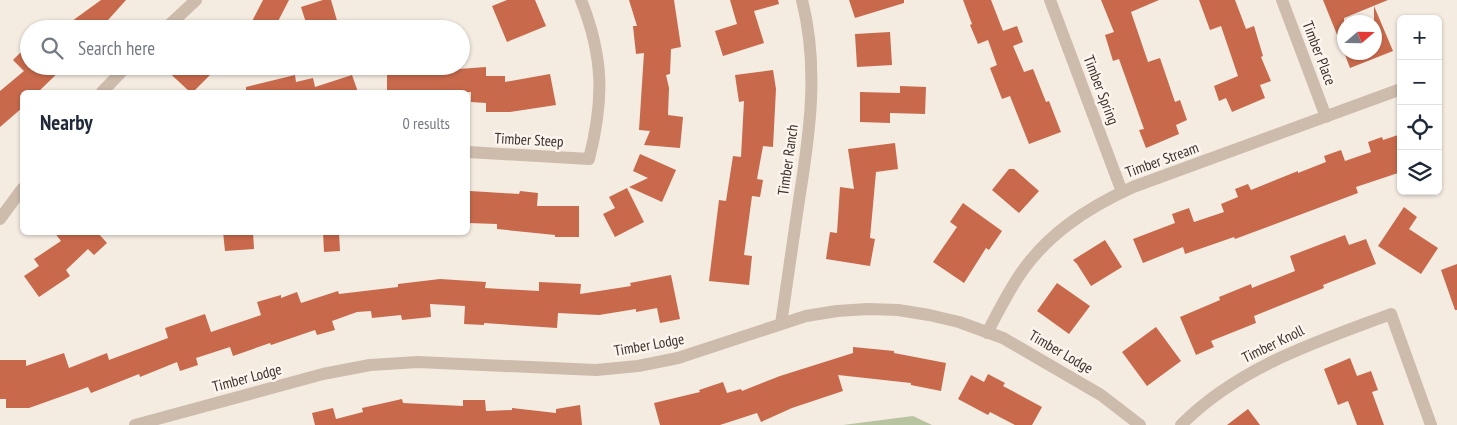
<!DOCTYPE html>
<meta charset="utf-8">
<style>
body{margin:0;font-family:"PT Sans Narrow",sans-serif;background:#f2f2f3;color:#1f2937}
.controls{position:absolute;right:15px;top:15px;display:grid;overflow:hidden;border-radius:8px;box-shadow:0 1px 4px #0004}
.controls button{width:45px;height:45px;display:grid;place-items:center;padding:0;border:0;border-bottom:1px solid #e0e1e3;background:#fff;color:#1f2937;font:25px sans-serif}
.compass{position:absolute;left:1337px;top:15px;width:45px;height:45px;border-radius:50%;background:#fff;box-shadow:0 1px 4px #0004;rotate:70deg}
.list{margin:0;padding:0;list-style:none}
h2{display:flex;justify-content:space-between;align-items:center;height:65px;margin:0;padding:0 20px;font-size:21px}
h2 small{font-size:16px;font-weight:400;color:#747a83}
.icon{flex:none;width:28px;height:28px;fill:none;stroke:currentColor;stroke-width:2;stroke-linecap:round;stroke-linejoin:round}
.map{position:relative;flex:none;width:1457px;height:425px;overflow:hidden}
.search{position:absolute;background:#fff;box-shadow:0 1px 4px #0004;left:20px;top:20px;width:450px;height:55px;display:flex;align-items:center;gap:12px;box-sizing:border-box;padding:0 18px;border-radius:28px;color:#747a83;font-size:19px}
.panel{position:absolute;background:#fff;box-shadow:0 1px 4px #0004;left:20px;top:90px;width:450px;height:145px;border-radius:8px}
.map>svg:first-child{display:block}
</style>
<div class="map">
<svg width="1457" height="425" viewBox="0 0 1457 425">
<rect width="100%" height="100%" fill="#f4ebe1"/>
<!-- green -->
<path fill="#b8c4a0" d="M913,416L932,425H843Z"/>
<!-- building -->
<path fill="#c8694b" d="M101,0H126L100,29H61Z
M263,0H289L274,29H248Z
M323,0H331L338,24L322,29H308L301,7Z
M507,0H535L546,26L507,42L492,6Z
M629,0H674L681,47L671,49L670,74L666,75L669,88L668,115L683,117L680,148L644,145L650,131L639,130L644,53L636,54L633,26H637Z
M730,0H778L779,4L754,11L764,43L723,56L715,31L737,24Z
M849,0H904V3L855,18Z
M963,0H991L1003,31L1017,26L1023,42L1013,46L1024,72L1033,69L1046,102L1049,101L1061,132L1029,144L1010,96L1002,99L990,68L997,65L988,40L978,44L970,25L972,24Z
M1101,0H1159L1131,12L1148,62L1160,58L1175,102L1180,100L1187,120L1176,125L1179,134L1146,148L1139,130L1144,129L1119,59L1113,61L1105,35L1114,32Z
M1199,0H1235L1246,29L1254,26L1263,56L1261,57L1271,81L1260,85L1265,98L1232,112L1226,98L1219,101L1214,86L1238,76L1221,26L1210,30Z
M1323,0H1388L1344,18V52Z
M1374,6L1393,51L1350,68L1344,52H1374Z
M890,32L892,65L857,67L855,34Z
M29,44V67L65,66L38,92H22V108L0,127V91L24,71L13,60Z
M162,66H205L212,73L193,92H190Z
M421,66H444L445,70L486,67V76H505V82L550,74L556,105L510,112H486V103L471,102V92H387V75H422Z
M773,70L776,89L773,147L763,146L757,179L763,180L760,197L752,196L744,255L752,256L749,285L709,281L719,200L726,201L733,156L741,157L744,101L739,102L735,75Z
M295,75L296,82L313,78L315,87L352,75L358,92H246V87Z
M900,86L926,87L925,114L890,113V123L860,122V92L900,93Z
M1401,134V172L1356,187L1358,193L1235,239L1234,237L1185,254L1183,247L1143,263L1133,239L1175,223L1172,214L1189,208L1194,222L1224,212L1221,204L1238,197L1235,189L1248,184L1251,190L1298,171V173L1326,162L1324,156L1341,150L1345,161L1371,152L1368,142L1382,137L1383,140Z
M895,143L898,169L876,172L870,238L875,239L870,266L826,259L830,232L837,233L840,187L854,189L848,149Z
M640,154L676,170L662,202L629,187L648,178L633,171Z
M1009,169H1014L1039,191L1019,213L992,190Z
M627,188L644,222L615,237L603,214L615,208L609,197Z
M470,191L519,194L520,191L538,193L537,206H579V237H555V235L497,229V224L468,223V200H469Z
M963,203L1002,231L989,250L986,248L964,283L933,262L957,227L950,222Z
M1404,207L1417,217L1409,229L1438,248L1421,274L1378,246Z
M54,232H97L107,243L94,255L88,249L66,270L70,276L39,297L24,276L39,266L34,259L61,241Z
M223,232H253L254,249L225,251Z
M323,232H339L340,251L324,252Z
M1345,235L1349,245L1366,239L1376,264L1323,285L1324,288L1254,316L1256,323L1211,341L1214,347L1196,355L1180,317L1220,300L1219,297L1251,284L1252,288L1295,271L1290,256Z
M1105,240L1122,267L1091,286L1077,264L1073,260Z
M1457,264V310H1455L1441,270Z
M671,275L680,319L660,323L657,308L636,312V309L599,315L558,313L557,328L484,323V325L464,324L465,306L430,304L431,317L402,320L401,315L372,318L371,311L357,312L332,321L335,330L317,335L315,330L271,345L270,343L233,356L230,347L196,358L198,365L180,371L177,362L140,377L139,374L91,393L88,387L29,408H6V399H0V360H26V366L64,353L69,368L107,353L109,360L168,338L165,328L205,314L211,332L261,315L257,302L281,295V298L297,292L301,303L338,291L339,294L398,287V284L440,279L486,282L485,288L539,291V282L581,284L580,294L631,286L630,283Z
M1057,283L1090,306L1069,334L1037,311Z
M1156,327L1181,361L1147,386L1122,352Z
M853,347L894,351V353L946,363L941,391L911,385V383L838,375L843,391L792,408L761,422L757,413L720,425H660L654,403L700,392L699,390L723,382L727,393L741,389L742,391L780,376L853,353Z
M1350,358L1357,376L1371,371L1378,390L1372,392L1384,425H1357L1348,401L1338,405L1324,369Z
M988,374L1005,383L1003,386L1042,407L1032,425H1015L990,412L988,415L958,399L971,375L984,382Z
M402,399L403,403L463,406V400H485L486,411L512,410V408L556,413V409L580,405L582,425H315L312,413L333,408L336,419L363,412L362,408Z
M1248,409L1260,425H1227Z"/>
<g fill="none" stroke-linecap="round" stroke-linejoin="round">
<!-- minor -->
<path stroke="#cdbbac" stroke-width="12" d="M1050,0L1122,192
M1282,0L1326,117
M165,29L196,0
M102,92L127,66
M468,152L589,159C604,101 604,57 581,0
M0,219L22,189
M781,324C787,282 793,241 799,200C810,132 819,67 802,0
M987,333C997,314 1006,296 1017,279C1045,235 1087,208 1133,187L1401,89
M135,425L323,374L370,365L418,362L596,370L638,366L678,358L806,316L837,311L868,309L898,310L929,315L959,322L1003,338L1101,395L1140,425
M1181,425C1238,367 1316,342 1391,314L1431,425"/>
</g>
<g text-anchor="middle" stroke-width="5" stroke-linejoin="round" paint-order="stroke">
<!-- street labels -->
<g font-size="15" fill="#3b302b" stroke="#fbf5ee">
<text transform="translate(1319 53) rotate(69)" y="5">Timber Place</text>
<text transform="translate(1101 90) rotate(69)" y="5">Timber Spring</text>
<text transform="translate(529 140) rotate(3)" y="5">Timber Steep</text>
<text transform="translate(788 160) rotate(-82)" y="5">Timber Ranch</text>
<text transform="translate(1162 160) rotate(-20)" y="5">Timber Stream</text>
<text transform="translate(1273 344) rotate(-26)" y="5">Timber Knoll</text>
<text transform="translate(649 345) rotate(-10)" y="5">Timber Lodge</text>
<text transform="translate(1061 352) rotate(30)" y="5">Timber Lodge</text>
<text transform="translate(247 378) rotate(-15)" y="5">Timber Lodge</text>
</g>
</g>
</svg>
<div class="controls">
<button>+</button>
<button>−</button>
<button><svg class="icon" aria-label="locate" viewBox="0 0 24 24"><circle cx="12" cy="12" r="6"/><path d="M12 2v4M12 18v4M2 12h4M18 12h4"/></svg></button>
<button><svg class="icon" aria-label="layers" viewBox="0 0 24 24"><path d="M12 4l9 5-9 5-9-5zM3 14l9 5 9-5"/></svg></button>
</div>
<svg class="compass" viewBox="-18 -18 36 36"><path d="M0-13l5 13h-10z" fill="#e53935"/><path d="M0 13l5-13h-10z" fill="#747a83"/></svg>
<div class="search"><svg class="icon" aria-label="search" viewBox="0 0 24 24"><circle cx="10" cy="10" r="6"/><path d="M15 15l6 6"/></svg>Search here</div>
<section class="panel">
<h2>Nearby<small>0 results</small></h2>
<ul class="list">
</ul>
</section>
</div>
